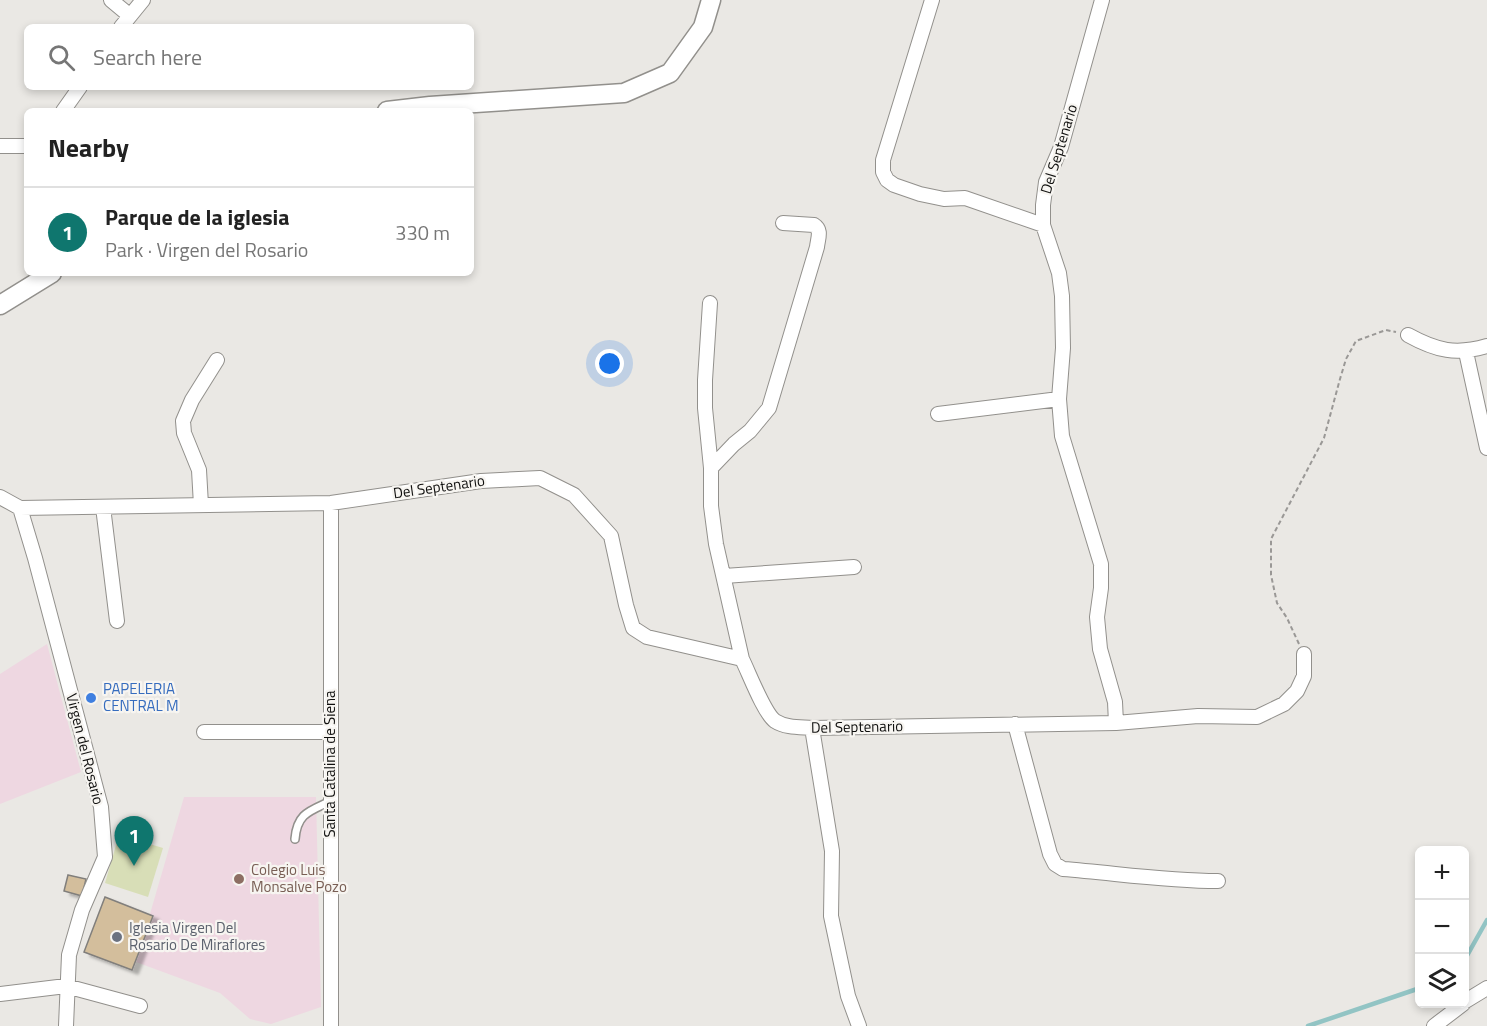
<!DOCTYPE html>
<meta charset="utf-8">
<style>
body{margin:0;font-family:"Titillium Web",sans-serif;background:#f2f2f2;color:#222}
.controls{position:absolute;right:18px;bottom:18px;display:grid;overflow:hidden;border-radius:9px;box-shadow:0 3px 9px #0003}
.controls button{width:54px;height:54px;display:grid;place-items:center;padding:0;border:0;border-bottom:2px solid #e0e0e0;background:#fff;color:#222;font:30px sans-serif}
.you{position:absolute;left:610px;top:364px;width:21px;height:21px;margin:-15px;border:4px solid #fff;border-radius:50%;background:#1a73e8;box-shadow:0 0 0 9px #1a73e833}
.badge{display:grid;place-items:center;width:39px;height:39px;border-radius:50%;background:#0f766e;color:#fff;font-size:20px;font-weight:700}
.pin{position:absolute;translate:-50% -50px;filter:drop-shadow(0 2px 3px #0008)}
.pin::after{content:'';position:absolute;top:32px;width:21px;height:18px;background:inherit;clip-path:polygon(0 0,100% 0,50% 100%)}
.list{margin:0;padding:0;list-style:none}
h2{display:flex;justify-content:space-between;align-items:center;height:78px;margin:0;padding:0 24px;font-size:26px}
h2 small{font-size:20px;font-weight:400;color:#767676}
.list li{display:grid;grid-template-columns:39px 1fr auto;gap:18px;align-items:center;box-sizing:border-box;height:90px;padding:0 24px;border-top:2px solid #e0e0e0}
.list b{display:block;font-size:22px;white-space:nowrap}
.list p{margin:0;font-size:20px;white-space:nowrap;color:#767676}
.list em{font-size:20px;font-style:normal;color:#767676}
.icon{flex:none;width:33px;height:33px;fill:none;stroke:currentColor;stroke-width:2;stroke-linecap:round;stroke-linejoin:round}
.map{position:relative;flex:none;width:1487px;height:1026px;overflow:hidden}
.search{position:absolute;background:#fff;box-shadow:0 3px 9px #0003;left:24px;top:24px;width:450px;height:66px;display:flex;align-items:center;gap:15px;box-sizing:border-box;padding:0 21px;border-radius:9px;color:#767676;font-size:22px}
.panel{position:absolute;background:#fff;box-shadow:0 3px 9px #0003;left:24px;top:108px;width:450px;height:168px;border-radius:9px}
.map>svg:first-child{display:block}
</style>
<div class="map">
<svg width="1487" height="1026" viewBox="0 0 1487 1026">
<defs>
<filter id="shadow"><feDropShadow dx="6" dy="4" stdDeviation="1.5" flood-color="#0004"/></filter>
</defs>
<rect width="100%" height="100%" fill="#eae8e4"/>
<!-- education -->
<path fill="#eed7e1" d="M47,644L81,772L0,804V674Z
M184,797H316L321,1007L271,1024L250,1019L220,993L136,962Z"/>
<!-- green -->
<path fill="#d8deb7" d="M119,835L163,848L148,897L105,883Z"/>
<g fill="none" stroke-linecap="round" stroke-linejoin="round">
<!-- stream -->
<path stroke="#92c4c4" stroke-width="4.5" d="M1464,961L1487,920
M1308,1026L1420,988"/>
</g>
<!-- building -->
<path fill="#d3be9c" stroke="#817f7c" stroke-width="1.5" filter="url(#shadow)" d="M68,875L86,879L82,896L64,891Z
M105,897L153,916L132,970L84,952Z"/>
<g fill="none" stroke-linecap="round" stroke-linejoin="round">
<!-- service casing -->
<g stroke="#92908c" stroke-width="10">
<path id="service" d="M295,839C297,813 310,811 331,801"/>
</g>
<!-- minor casing -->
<g stroke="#92908c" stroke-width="16">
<path id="minor" d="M111,0L129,15
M932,0L883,160V172L887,180L894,185L920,194L944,199L965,198L1043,225
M121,27L143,0
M63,111L80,87
M0,146H27
M710,303L705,380V408L711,468
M1408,335C1437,351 1456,355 1487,346
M1466,352L1487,448
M938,414L1059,399
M0,497L20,508L331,503L481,481L540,478L574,495L611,536L626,605L633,628L647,637L742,659C749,673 764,713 775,721C786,728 800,727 812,728L1116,723L1115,702L1100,649L1097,617L1101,588V564L1062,436L1059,399L1063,348L1062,296L1059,273L1043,225V205L1046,182L1061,147L1102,0
M331,503V1026
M201,505L199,470L184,433L183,421L192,400L217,360
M103,507L117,621
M20,508L35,558L101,807L105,857L82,910L69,955L66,1026
M724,576L854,567
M742,659L716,544L711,506V468L734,444L750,431L769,408L817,247C818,238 822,230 814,225L783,223
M1116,723L1198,716L1257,717L1284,704L1297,691L1304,676V654
M1015,724L1050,854L1055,864L1063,869C1115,873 1166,881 1218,881
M812,728L832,851L831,916L848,996L859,1026
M204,732H330
M0,994L66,986L140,1006
M1464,1002L1487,988
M1434,1026L1463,1004"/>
</g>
<!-- tertiary casing -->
<g stroke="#92908c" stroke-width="21">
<path id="tertiary" d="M387,111L430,106L624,93L670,73L703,27L711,0
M0,305L52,273"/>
</g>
<!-- path -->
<path stroke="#9a9896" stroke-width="2" stroke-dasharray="4.5 3" stroke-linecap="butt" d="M1299,644L1287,618L1277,603L1271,575V539L1324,438L1340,379L1346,359L1356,341L1386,330L1396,332"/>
<!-- service -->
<use href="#service" stroke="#fff" stroke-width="7"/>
<!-- minor -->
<use href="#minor" stroke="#fff" stroke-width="14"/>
<!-- tertiary -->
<use href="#tertiary" stroke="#fff" stroke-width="18"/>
</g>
<!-- markers -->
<circle fill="#3f7fe0" stroke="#f7f5f1" stroke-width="2" cx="91" cy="698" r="6"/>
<circle fill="#8d6e63" stroke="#f7f5f1" stroke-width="2" cx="239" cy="879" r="6"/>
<circle fill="#6b7280" stroke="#f7f5f1" stroke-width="2" cx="117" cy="937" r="6"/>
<g text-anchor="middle" stroke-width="4.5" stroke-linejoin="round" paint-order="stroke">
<!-- street labels -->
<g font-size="15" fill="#0f0f0e" stroke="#f7f5f1">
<text transform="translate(1059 149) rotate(-73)" y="5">Del Septenario</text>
<text transform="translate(439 487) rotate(-8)" y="5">Del Septenario</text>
<text transform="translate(857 727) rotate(-1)" y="5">Del Septenario</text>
<text transform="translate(85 749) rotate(76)" y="5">Virgen del Rosario</text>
<text transform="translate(330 764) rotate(-90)" y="5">Santa Catalina de Siena</text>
</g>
<!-- shop labels -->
<g font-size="15" fill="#366cbe" stroke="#f7f5f1" text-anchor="start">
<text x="103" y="694">PAPELERIA<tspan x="103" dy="17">CENTRAL M</tspan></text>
</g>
<!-- education labels -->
<g font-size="15" fill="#785e54" stroke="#f7f5f1" text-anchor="start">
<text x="251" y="875">Colegio Luis<tspan x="251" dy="17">Monsalve Pozo</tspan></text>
</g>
<!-- worship labels -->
<g font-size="15" fill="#5b616d" stroke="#f7f5f1" text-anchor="start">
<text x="129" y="933">Iglesia Virgen Del<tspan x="129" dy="17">Rosario De Miraflores</tspan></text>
</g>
</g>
</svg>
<div class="controls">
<button>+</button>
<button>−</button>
<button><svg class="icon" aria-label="layers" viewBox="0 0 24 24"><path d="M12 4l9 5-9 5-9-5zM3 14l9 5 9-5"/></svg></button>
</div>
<div class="you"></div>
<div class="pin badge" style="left:134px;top:866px">1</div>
<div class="search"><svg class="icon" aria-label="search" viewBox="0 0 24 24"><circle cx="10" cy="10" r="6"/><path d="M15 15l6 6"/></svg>Search here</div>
<section class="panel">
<h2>Nearby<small></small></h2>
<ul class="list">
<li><span class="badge">1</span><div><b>Parque de la iglesia</b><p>Park · Virgen del Rosario</p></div><em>330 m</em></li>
</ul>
</section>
</div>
